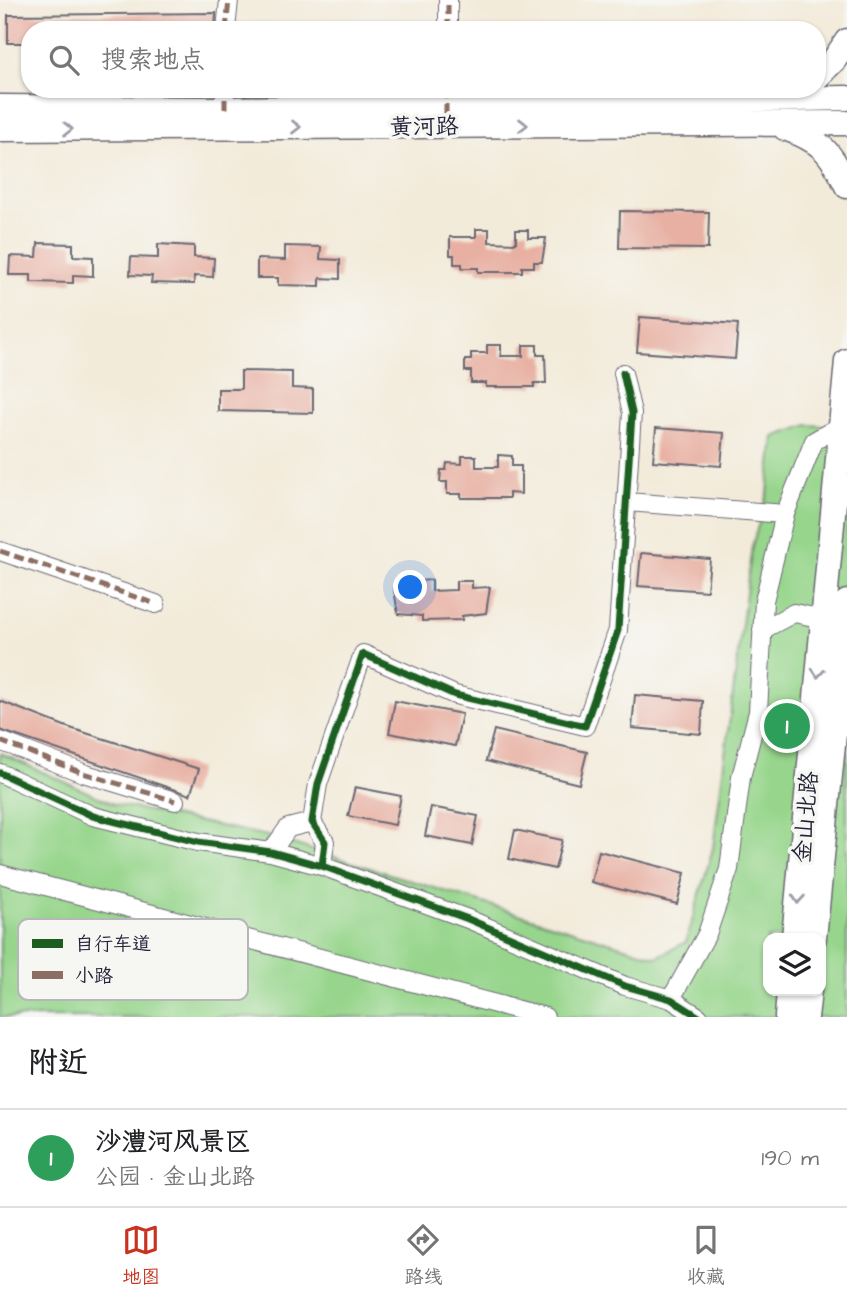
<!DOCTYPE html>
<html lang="zh">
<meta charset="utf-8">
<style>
body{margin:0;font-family:"Architects Daughter","LXGW WenKai TC",sans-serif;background:#f2f2f2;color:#202124}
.controls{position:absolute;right:21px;bottom:21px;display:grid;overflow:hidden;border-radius:14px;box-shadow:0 2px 5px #0004}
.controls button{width:63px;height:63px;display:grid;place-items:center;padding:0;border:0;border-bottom:2px solid #e0e0e0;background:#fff;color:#202124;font:35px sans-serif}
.you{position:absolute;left:411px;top:588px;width:24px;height:24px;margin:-18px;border:5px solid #fff;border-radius:50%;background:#1a73e8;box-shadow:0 0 0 10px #1a73e833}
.badge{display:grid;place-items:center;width:46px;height:46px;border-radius:50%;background:#c8321e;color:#fff;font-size:23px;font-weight:700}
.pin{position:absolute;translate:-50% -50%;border:4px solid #fff;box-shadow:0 2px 7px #0006}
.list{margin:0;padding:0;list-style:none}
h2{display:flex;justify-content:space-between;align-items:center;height:91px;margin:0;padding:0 28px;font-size:30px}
h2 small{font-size:23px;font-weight:400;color:#757577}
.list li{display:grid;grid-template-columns:46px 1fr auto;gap:21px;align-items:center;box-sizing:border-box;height:98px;padding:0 28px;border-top:2px solid #e0e0e0}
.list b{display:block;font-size:26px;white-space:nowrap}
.list p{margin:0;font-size:23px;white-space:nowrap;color:#757577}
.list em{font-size:23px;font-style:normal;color:#757577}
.icon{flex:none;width:38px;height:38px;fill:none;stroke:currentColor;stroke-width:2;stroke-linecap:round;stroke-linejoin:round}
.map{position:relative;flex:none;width:847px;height:1017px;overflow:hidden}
.search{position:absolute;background:#fff;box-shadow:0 2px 5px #0004;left:21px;right:21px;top:21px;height:77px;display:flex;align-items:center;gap:18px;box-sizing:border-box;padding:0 24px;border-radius:28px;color:#757577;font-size:26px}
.sheet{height:189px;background:#fff}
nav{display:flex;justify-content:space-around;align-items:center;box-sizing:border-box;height:98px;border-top:2px solid #e0e0e0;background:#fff;font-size:19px;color:#757577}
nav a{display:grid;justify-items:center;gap:4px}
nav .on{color:#c8321e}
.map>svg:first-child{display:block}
</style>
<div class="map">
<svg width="847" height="1017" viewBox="0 0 847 1017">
<rect width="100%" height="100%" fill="#f6f6f2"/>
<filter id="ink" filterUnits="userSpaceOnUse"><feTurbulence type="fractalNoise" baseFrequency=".0143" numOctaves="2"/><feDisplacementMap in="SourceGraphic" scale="14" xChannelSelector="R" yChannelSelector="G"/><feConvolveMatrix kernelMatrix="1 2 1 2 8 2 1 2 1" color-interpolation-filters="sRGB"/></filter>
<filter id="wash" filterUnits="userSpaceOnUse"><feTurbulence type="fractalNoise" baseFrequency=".00686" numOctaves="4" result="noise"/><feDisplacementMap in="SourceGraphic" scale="28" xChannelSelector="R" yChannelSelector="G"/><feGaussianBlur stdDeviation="1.57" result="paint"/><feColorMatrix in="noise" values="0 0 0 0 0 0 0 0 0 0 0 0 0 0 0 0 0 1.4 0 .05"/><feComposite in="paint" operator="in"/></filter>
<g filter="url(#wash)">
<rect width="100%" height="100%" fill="#f3ebda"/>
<!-- green -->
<path fill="#96d58b" stroke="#5c7c63" stroke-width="2" fill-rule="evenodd" d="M808,425L847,428V1017H0V753L114,804L267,836L657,957L686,942L713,848L752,546L768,493L774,437ZM768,938H821V991H768Z"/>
<g id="blocks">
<!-- building -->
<path fill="#e8b0a3" d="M216,13L215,30H30V43H8V15Z
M620,211L709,212L708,249L619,248Z
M476,229H489V242L516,243V230H528V238H546L542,262H534V267H522V272H478V268H462V264H454V255H450V237H476Z
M38,243L73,244V256L93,257V276L73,275V283L31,282V275H9L10,256L37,257Z
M158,244L194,246V257L214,258L213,277L194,276V284L151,283L152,276L130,275L131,257L158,258Z
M285,246L321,247L320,259L340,260V279L320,278V286L278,285V278H257V259L285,260Z
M640,317L738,324L735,359L637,352Z
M487,345H501V356H523V345H537V355H545L546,383H534V387H486V383H471V371H465V360H471V353H487Z
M241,371L292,372V388L313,389V413L218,411V389H241Z
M656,428L724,433L721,466L653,461Z
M498,455L512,456V466H521V494L509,493V498H461V494H447V482H440L441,470H446L447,463L462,464V456H476V467H498Z
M641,553L710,559L707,591L638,586Z
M432,580V591L456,590V581H472V588L490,587L486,613L462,616V620L422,621V616L398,614L394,589H418V581Z
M635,695L703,701L701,734L632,728Z
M0,701L67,727L199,769L190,795L0,730Z
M395,701L462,714L455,746L389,733Z
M494,730L587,752L579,784L486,761Z
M355,787L401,796L395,825L348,816Z
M431,807L478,816L472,845L425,836Z
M515,830L562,840L555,869L509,859Z
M599,851L685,873L677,904L591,882Z"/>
</g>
</g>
<g filter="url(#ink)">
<use href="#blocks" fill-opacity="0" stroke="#6b6873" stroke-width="2"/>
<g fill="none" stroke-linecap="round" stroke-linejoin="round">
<!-- minor casing -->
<g stroke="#6b6873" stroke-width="20">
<path id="minor" d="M226,30L229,0
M448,30V0
M225,109V89
M627,502L785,514
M0,551L156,604
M762,630L794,613L814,617L822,628
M0,741L83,773L175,801
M0,773L93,816L198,842L271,852L322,866L468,919L625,986L671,999L699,1017
M271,852L288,828L312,822
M322,866L325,842L312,822L318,784L363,654L455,695L585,726L618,630L632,413L623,373
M0,874L545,1017
M671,999L707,934L729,869L741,777L758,712L764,601L785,514L814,441L842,425"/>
</g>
<!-- secondary casing -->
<g stroke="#6b6873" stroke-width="27">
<path id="secondary" d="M817,77L834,60L847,41
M0,107L225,109L847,98
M785,128C822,141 831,152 847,186
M0,129L847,123
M794,938L847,361
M814,938L847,602
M787,1017L789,991
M806,1017L809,991"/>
</g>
<!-- minor -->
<use href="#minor" stroke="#fff" stroke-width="18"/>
<!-- secondary -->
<use href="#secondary" stroke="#fff" stroke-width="24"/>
<!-- quiet -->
<path stroke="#8d6e63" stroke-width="5" stroke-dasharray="10 5" stroke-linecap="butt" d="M226,30L229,0
M448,30V0
M446,89V125
M225,109V89
M0,551L156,604
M0,741L83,773L175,801"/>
<!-- cycleway casing -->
<g stroke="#f6f6f2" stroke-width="11">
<path id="cycleway" d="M0,773L93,816L198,842L271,852L322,866L468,919L625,986L671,999L699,1017
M322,866L325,842L312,822L318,784L363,654L455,695L585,726L618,630L632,413L623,373"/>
</g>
<!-- cycleway -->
<use href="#cycleway" stroke="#1b5e20" stroke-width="7"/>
</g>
<!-- one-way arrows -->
<defs><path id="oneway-chevron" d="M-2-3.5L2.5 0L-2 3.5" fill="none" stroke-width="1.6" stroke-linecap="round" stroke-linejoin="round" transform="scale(1.75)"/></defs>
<g stroke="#9c9ca7">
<use href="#oneway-chevron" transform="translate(523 125)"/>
<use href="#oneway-chevron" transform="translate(296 127)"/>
<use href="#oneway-chevron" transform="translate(68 129)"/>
<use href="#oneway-chevron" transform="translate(818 673) rotate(95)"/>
<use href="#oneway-chevron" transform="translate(798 899) rotate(95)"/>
</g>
</g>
<g text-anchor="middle" stroke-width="7" stroke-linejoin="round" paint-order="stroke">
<!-- street labels -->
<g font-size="23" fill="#22223b" stroke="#f6f6f2">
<text transform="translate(424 126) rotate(-1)" y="8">黄河路</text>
<text transform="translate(805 817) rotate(-85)" y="8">金山北路</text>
</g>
</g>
<!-- legend -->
<rect x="18" y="919" width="230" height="81" rx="10" fill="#f6f6f2" stroke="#b6b6bb" stroke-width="2"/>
<rect x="32" y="939" width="31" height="9" fill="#1b5e20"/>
<rect x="32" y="971" width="31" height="8" fill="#8d6e63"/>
<g font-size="19" fill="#22223b">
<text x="75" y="950">自行车道</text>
<text x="75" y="982">小路</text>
</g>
</svg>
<div class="controls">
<button><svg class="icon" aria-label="layers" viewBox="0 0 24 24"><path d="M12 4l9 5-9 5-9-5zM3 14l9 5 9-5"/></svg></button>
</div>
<div class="you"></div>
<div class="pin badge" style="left:787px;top:726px;background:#2e9e5b">1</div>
<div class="search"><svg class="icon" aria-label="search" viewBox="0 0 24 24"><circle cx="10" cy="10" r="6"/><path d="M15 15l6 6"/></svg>搜索地点</div>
</div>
<section class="sheet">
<h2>附近<small></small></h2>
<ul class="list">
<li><span class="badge" style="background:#2e9e5b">1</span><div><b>沙澧河风景区</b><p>公园 · 金山北路</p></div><em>190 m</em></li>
</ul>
</section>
<nav>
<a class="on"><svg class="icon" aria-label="map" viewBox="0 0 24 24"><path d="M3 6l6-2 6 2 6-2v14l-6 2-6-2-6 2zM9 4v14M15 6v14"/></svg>地图</a>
<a><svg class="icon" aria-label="directions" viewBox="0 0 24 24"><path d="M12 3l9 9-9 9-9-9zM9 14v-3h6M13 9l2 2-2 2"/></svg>路线</a>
<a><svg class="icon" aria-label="saved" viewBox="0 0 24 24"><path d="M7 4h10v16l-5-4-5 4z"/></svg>收藏</a>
</nav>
